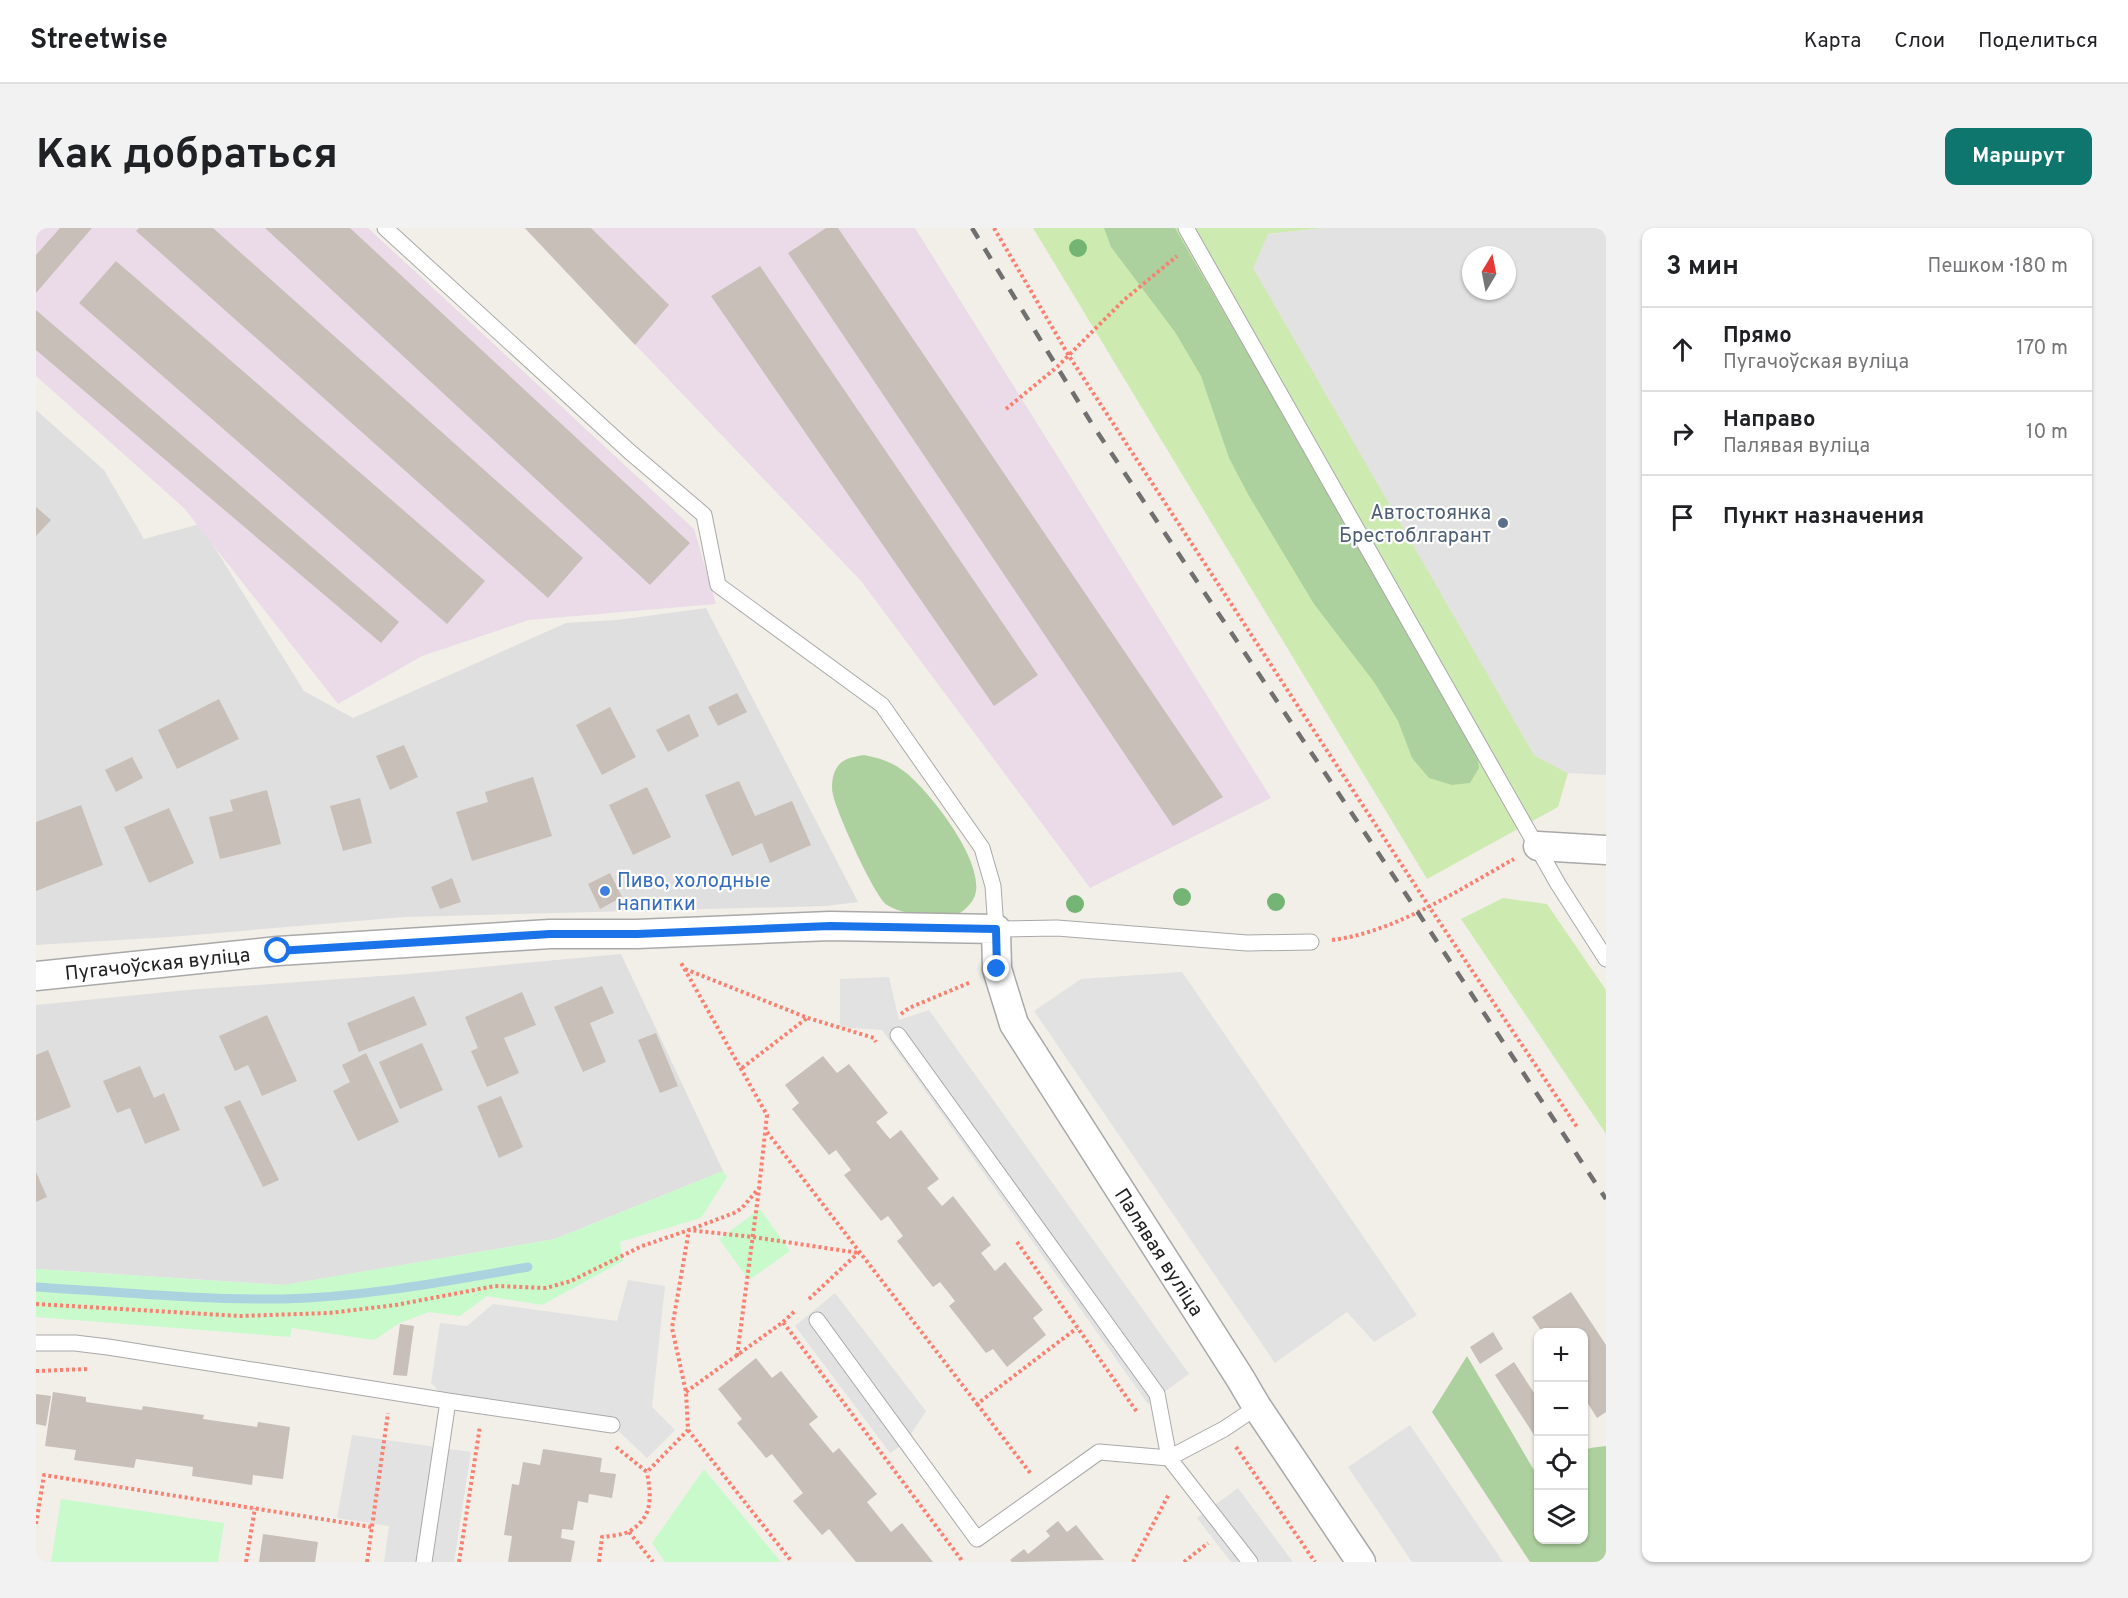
<!DOCTYPE html>
<html lang="ru">
<meta charset="utf-8">
<style>
body{margin:0;font-family:Overpass,sans-serif;background:#f2f2f2;color:#202124}
.controls{position:absolute;right:18px;bottom:18px;display:grid;overflow:hidden;border-radius:12px;box-shadow:0 2px 4px #0004}
.controls button{width:54px;height:54px;display:grid;place-items:center;padding:0;border:0;border-bottom:2px solid #e0e0e0;background:#fff;color:#202124;font:30px sans-serif}
.compass{position:absolute;left:1426px;top:18px;width:54px;height:54px;border-radius:50%;background:#fff;box-shadow:0 2px 4px #0004;rotate:10deg}
.stop{position:absolute;width:18px;height:18px;margin:-14px;border:4px solid #1a73e8;border-radius:50%;background:#fff}
.stop.end{background:#1a73e8;border-color:#fff;box-shadow:0 2px 6px #0008}
.list{margin:0;padding:0;list-style:none}
h2{display:flex;justify-content:space-between;align-items:center;height:78px;margin:0;padding:0 24px;font-size:26px}
h2 small{font-size:20px;font-weight:400;color:#757577}
.list li{display:grid;grid-template-columns:39px 1fr auto;gap:18px;align-items:center;box-sizing:border-box;height:84px;padding:0 24px;border-top:2px solid #e0e0e0}
.list b{display:block;font-size:22px;white-space:nowrap}
.list p{margin:0;font-size:20px;white-space:nowrap;color:#757577}
.list em{font-size:20px;font-style:normal;color:#757577}
.icon{flex:none;width:33px;height:33px;fill:none;stroke:currentColor;stroke-width:2;stroke-linecap:round;stroke-linejoin:round}
.map{position:relative;flex:none;width:1570px;height:1334px;overflow:hidden;border-radius:12px}
header{display:flex;align-items:center;gap:36px;box-sizing:border-box;height:84px;padding:0 30px;background:#fff;border-bottom:2px solid #e0e0e0}
header strong{font-size:28px}
nav{display:flex;gap:33px;margin-inline-start:auto;font-size:21px}
.intro{display:flex;align-items:center;justify-content:space-between;box-sizing:border-box;height:144px;padding:0 36px}
h1{margin:0;font-size:42px}
.button{padding:15px 27px;border-radius:12px;background:#0f766e;color:#fff;font-size:21px;font-weight:700}
main{display:flex;gap:36px;padding:0 36px}
aside{flex:1;background:#fff;border-radius:12px;box-shadow:0 2px 4px #0004}
.map>svg:first-child{display:block}
</style>
<header>
<strong>Streetwise</strong>
<nav><a>Карта</a><a>Слои</a><a>Поделиться</a></nav>
</header>
<div class="intro"><h1>Как добраться</h1><a class="button">Маршрут</a></div>
<main>
<div class="map">
<svg width="1570" height="1334" viewBox="0 0 1570 1334">
<rect width="100%" height="100%" fill="#f2efe9"/>
<!-- residential -->
<path fill="#e0dfdf" d="M0,182L68,242L108,311L164,296L268,463L317,490L530,395L581,392L670,380L822,674L790,678L369,689L134,709L0,717Z
M585,726L687,943L519,1011L248,1057L0,1041V777L151,762L372,746Z"/>
<!-- industrial -->
<path fill="#ebdbe8" d="M0,0H332L658,301L680,376L493,392L386,428L302,476L148,280L0,148Z
M488,0H879L1235,570L1054,660L825,353Z"/>
<!-- grass -->
<path fill="#cdebb0" d="M997,0H1289L1232,6L1498,527L1532,545L1522,579L1391,651Z
M1467,670L1511,676L1570,762V906L1425,691Z"/>
<!-- forest -->
<path fill="#add19e" d="M1068,0H1139L1440,520L1443,540L1434,555L1416,557L1393,550L1376,530L1362,493L1338,454L1278,376L1213,268L1193,230L1165,148L1139,104L1075,19Z
M828,527C844,530 856,534 869,544C893,562 963,649 933,677C930,681 926,684 922,686C918,687 913,687 909,687C892,689 865,686 851,677C838,668 801,585 797,567C795,559 796,548 800,541C806,530 817,529 828,527Z
M1431,1128L1502,1249V1312H1548V1224L1554,1220L1570,1218V1334H1494L1396,1184Z"/>
<!-- park -->
<path fill="#c8facc" d="M687,943L691,949L665,990L584,1014L587,1033L506,1077L451,1068L424,1088L393,1084L364,1095L338,1112L256,1100L254,1109L0,1089V1041L248,1057L519,1011Z
M724,981L754,1023L713,1052L683,1011Z
M668,1241L745,1334H629L616,1315Z
M25,1271L188,1295L182,1334H15Z"/>
<!-- parking -->
<path fill="#e2e2e2" fill-rule="evenodd" d="M1289,0H1570V547L1532,545L1498,527L1217,40L1232,6ZM1435,27H1471V63H1435Z
M1146,744L1381,1087L1338,1114L1311,1084L1239,1135L998,783L1045,751Z
M853,749L863,792L893,782L1153,1146L1112,1176L846,802L804,799V751Z
M592,1052L629,1058L616,1179L639,1202L611,1230L576,1197L412,1173L395,1155L404,1095L431,1098L457,1076L581,1093Z
M799,1065L890,1183L869,1215L854,1225L759,1098Z
M1374,1197L1467,1334H1376L1312,1239Z
M316,1207L435,1224L418,1334H348L353,1298L301,1290Z
M1202,1260L1257,1334H1195L1161,1290Z"/>
<g fill="none" stroke-linecap="round" stroke-linejoin="round">
<!-- stream -->
<path stroke="#aad3df" stroke-width="9" d="M0,1059C82,1064 165,1072 247,1071C330,1069 411,1053 492,1039"/>
</g>
<!-- building -->
<path fill="#c7bfb8" d="M24,0H56L0,65V27Z
M103,0H177L547,330L512,370L100,3Z
M229,0H314L654,315L614,357Z
M489,0H555L633,77L599,117Z
M790,0H802L1187,569L1137,598L752,25Z
M80,33L449,353L411,396L43,75Z
M724,38L1002,447L958,478L675,68Z
M0,82L363,394L345,415L0,122Z
M0,279L15,292L0,308Z
M701,465L711,484L682,498L672,479Z
M183,471L203,511L141,541L122,502Z
M574,479L600,529L566,547L540,497Z
M653,486L663,508L632,524L620,502Z
M368,517L382,549L354,562L340,528Z
M96,529L107,550L80,564L69,542Z
M497,549L516,608L436,633L420,584L452,574L449,564Z
M703,553L719,588L756,573L775,617L734,635L726,615L696,628L669,567Z
M611,559L635,609L597,627L573,577Z
M231,562L245,616L184,631L173,589L197,583L194,572Z
M324,570L336,615L307,623L294,578Z
M45,577L67,637L0,663V594Z
M133,580L158,635L113,655L88,599Z
M574,645L586,669L564,681L552,656Z
M416,650L425,674L404,681L395,659Z
M566,758L578,785L554,795L570,834L547,844L518,779Z
M486,764L500,797L468,810L483,845L451,859L435,823L442,820L429,789Z
M378,768L391,797L323,824L311,795Z
M231,787L261,853L226,868L212,837L199,843L183,808Z
M620,805L642,858L624,865L602,812Z
M386,815L407,862L364,881L343,834Z
M12,822L35,879L0,893V827Z
M330,825L363,894L322,913L297,863L314,854L306,837Z
M787,828L801,845L813,836L852,885L840,894L854,911L865,902L903,951L891,960L906,978L917,968L955,1017L945,1025L959,1043L969,1034L1007,1082L997,1090L1010,1107L971,1139L957,1121L950,1125L913,1078L919,1073L904,1054L897,1059L861,1013L867,1008L852,988L845,993L808,947L815,942L800,922L793,927L756,881L763,875L749,857Z
M104,838L118,870L128,865L144,902L109,916L94,880L81,885L67,853Z
M465,868L487,919L463,930L441,878Z
M204,872L243,952L227,959L188,879Z
M0,944L11,969L0,974Z
M1535,1064L1570,1117V1184L1561,1190L1548,1169V1104H1506L1496,1089Z
M364,1096L378,1098L371,1148L357,1147Z
M1457,1104L1467,1121L1444,1136L1434,1119Z
M720,1130L736,1150L745,1143L782,1189L773,1196L797,1225L803,1220L841,1266L831,1274L855,1304L866,1295L897,1334H820L793,1301L786,1307L757,1273L767,1265L736,1226L730,1230L701,1195L706,1191L682,1161Z
M1478,1134L1502,1171V1213L1459,1147Z
M17,1164L50,1169V1174L77,1178L106,1182L107,1178L168,1187L167,1191L221,1199L222,1194L254,1199L247,1251L217,1247L216,1257L156,1248L157,1239L100,1231L98,1240L38,1232L40,1222L9,1218Z
M0,1166L15,1168L10,1198L0,1196Z
M507,1221L566,1230L564,1244L580,1246L576,1270L553,1266L552,1275L542,1273L537,1302L526,1301L525,1310L539,1313L535,1334H472L476,1308L468,1307L476,1256L483,1257L487,1234L504,1237Z
M1022,1293L1031,1304L1040,1297L1068,1332L976,1334L974,1332L988,1321L992,1326L1014,1308L1010,1303Z
M227,1306L282,1314L279,1334H223Z"/>
<g fill="none" stroke-linecap="round" stroke-linejoin="round">
<!-- service casing -->
<g stroke="#a9a9a9" stroke-width="17">
<path id="service" d="M349,0L594,224L668,287L682,357L846,477L946,620L957,658L960,701L1021,700L1211,715L1275,714
M1150,0L1522,656L1570,731
M862,807L1121,1166L1133,1230L1214,1334
M781,1092L941,1311L1063,1224L1133,1230L1188,1201L1221,1179
M0,1115H39L72,1119L412,1173
M388,1334L412,1173L576,1197"/>
</g>
<!-- minor casing -->
<g stroke="#a9a9a9" stroke-width="31">
<g id="minor">
<path d="M1502,618L1570,622"/>
<path id="s1" d="M0,748L242,723L514,706H601L794,698L960,701L961,741L978,796L1204,1150L1221,1179L1325,1334"/>
</g>
</g>
<!-- path -->
<path stroke="#fa8072" stroke-width="4" stroke-dasharray="3 3" stroke-linecap="butt" d="M958,0L1033,128L1392,677L1541,899
M970,181L1021,139L1088,72L1141,28
M1296,712C1360,704 1422,662 1478,631
M649,741L772,790L838,810L840,814
M865,786L873,780L935,754
M706,840L771,790
M731,904L941,1176L1041,1100
M981,1014L1101,1184
M773,1071L822,1025
M0,1076L204,1088L293,1085L360,1077L459,1058L510,1060L535,1053L606,1018L653,1002L717,1009L823,1025
M747,1094L760,1082
M701,1128L723,961
M0,1143L52,1141
M650,1164L747,1094L927,1334
M941,1176L995,1246
M652,1202L756,1334
M580,1219L611,1244L652,1202L650,1164L636,1100L653,1002L698,985L706,980L723,960L731,887L644,733
M1200,1219L1279,1334
M0,1296L8,1247L336,1299
M593,1304L617,1334
M210,1334L219,1280
M331,1334L352,1185
M423,1334L444,1198
M563,1334L566,1309C575,1308 587,1307 594,1303C618,1288 615,1268 611,1244
M1097,1334L1133,1266
M1148,1334L1172,1315"/>
<!-- service -->
<use href="#service" stroke="#fff" stroke-width="15"/>
<!-- minor -->
<use href="#minor" stroke="#fff" stroke-width="28"/>
<!-- rail -->
<path stroke="#707070" stroke-width="4.5" stroke-dasharray="12 12" stroke-linecap="butt" d="M936,0L1056,196L1381,683L1570,971"/>
</g>
<!-- trees -->
<g fill="#74b475">
<circle cx="1042" cy="20" r="9"/>
<circle cx="1146" cy="669" r="9"/>
<circle cx="1240" cy="674" r="9"/>
<circle cx="1039" cy="676" r="9"/>
</g>
<g fill="none" stroke-linecap="round" stroke-linejoin="round">
<!-- route -->
<path stroke="#1a73e8" stroke-width="8" d="M242,723L514,706H601L794,698L960,701L961,741"/>
</g>
<!-- markers -->
<circle fill="#5c6f8a" stroke="#fff" stroke-width="2" cx="1467" cy="295" r="6"/>
<circle fill="#3f7fe0" stroke="#fff" stroke-width="2" cx="569" cy="663" r="6"/>
<g text-anchor="middle" stroke-width="4.5" stroke-linejoin="round" paint-order="stroke">
<!-- service labels -->
<g font-size="20" fill="#4e5e75" stroke="#fff" text-anchor="end">
<text x="1455" y="291">Автостоянка<tspan x="1455" dy="23">Брестоблгарант</tspan></text>
</g>
<!-- shop labels -->
<g font-size="20" fill="#366cbe" stroke="#fff" text-anchor="start">
<text x="581" y="659">Пиво, холодные<tspan x="581" dy="23">напитки</tspan></text>
</g>
<!-- street labels -->
<g font-size="20" fill="#222" stroke="#fff">
<text dy="7" stroke="none"><textPath href="#s1" startOffset="122">Пугачоўская вуліца</textPath></text>
<text dy="7" stroke="none"><textPath href="#s1" startOffset="1330">Палявая вуліца</textPath></text>
</g>
</g>
</svg>
<div class="controls">
<button>+</button>
<button>−</button>
<button><svg class="icon" aria-label="locate" viewBox="0 0 24 24"><circle cx="12" cy="12" r="6"/><path d="M12 2v4M12 18v4M2 12h4M18 12h4"/></svg></button>
<button><svg class="icon" aria-label="layers" viewBox="0 0 24 24"><path d="M12 4l9 5-9 5-9-5zM3 14l9 5 9-5"/></svg></button>
</div>
<svg class="compass" viewBox="-18 -18 36 36"><path d="M0-13l5 13h-10z" fill="#e53935"/><path d="M0 13l5-13h-10z" fill="#757577"/></svg>
<div class="stop" style="left:242px;top:723px"></div>
<div class="stop end" style="left:961px;top:741px"></div>
</div>
<aside>
<h2>3 мин<small>Пешком · 180 m</small></h2>
<ul class="list">
<li><svg class="icon" aria-label="ahead" viewBox="0 0 24 24"><path d="M12 20V5M6 11l6-6 6 6"/></svg><div><b>Прямо</b><p>Пугачоўская вуліца</p></div><em>170 m</em></li>
<li><svg class="icon" aria-label="right" viewBox="0 0 24 24"><path d="M7 20v-9h11M14 6l5 5-5 5"/></svg><div><b>Направо</b><p>Палявая вуліца</p></div><em>10 m</em></li>
<li><svg class="icon" aria-label="arrive" viewBox="0 0 24 24"><path d="M6 21V4h12l-3 4 3 4H6"/></svg><div><b>Пункт назначения</b></div></li>
</ul>
</aside>
</main>
